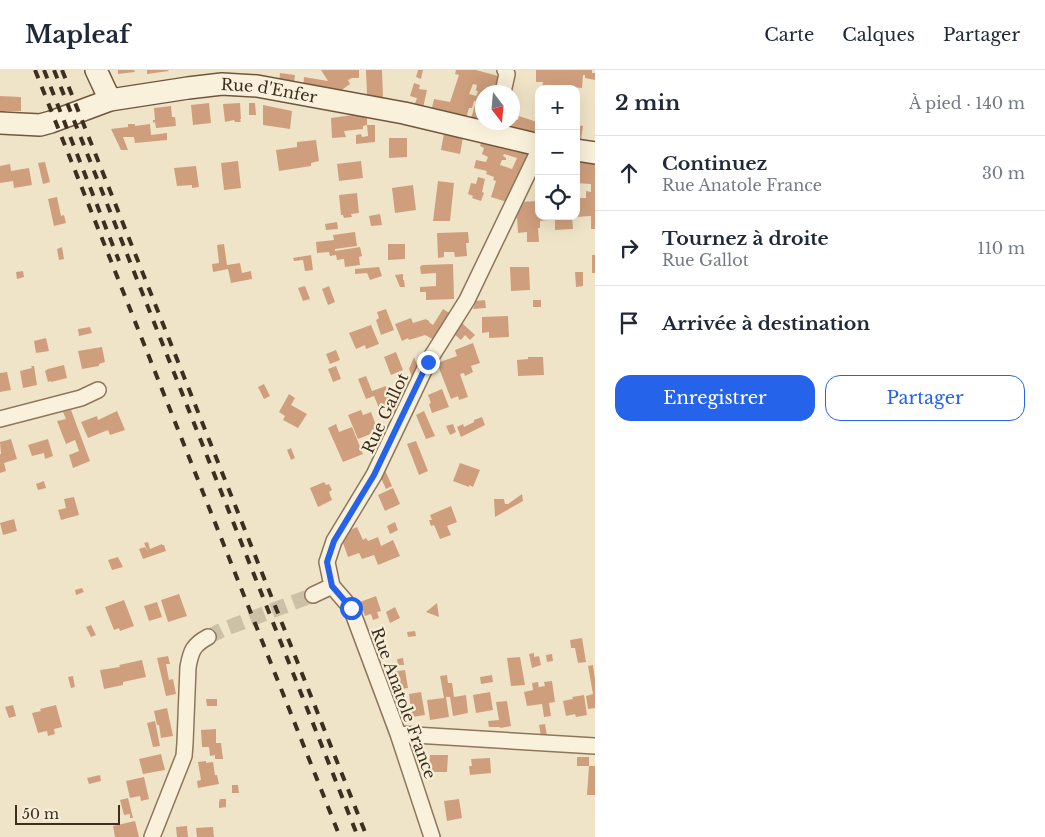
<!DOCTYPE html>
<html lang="fr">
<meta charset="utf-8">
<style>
body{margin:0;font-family:"Libre Baskerville",serif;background:#f6f6f7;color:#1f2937}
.controls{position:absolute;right:15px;top:15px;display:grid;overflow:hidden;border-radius:10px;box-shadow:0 5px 20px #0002}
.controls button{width:45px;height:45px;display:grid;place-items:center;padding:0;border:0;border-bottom:1px solid #e0e1e3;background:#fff;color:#1f2937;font:25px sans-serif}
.compass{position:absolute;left:475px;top:15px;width:45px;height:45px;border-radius:50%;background:#fff;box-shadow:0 5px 20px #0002;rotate:164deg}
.scale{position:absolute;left:15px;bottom:12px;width:105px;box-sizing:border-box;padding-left:5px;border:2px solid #3d2e20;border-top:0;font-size:14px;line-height:18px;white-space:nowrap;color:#3d2e20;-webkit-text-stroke:4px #f7eed8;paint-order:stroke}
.stop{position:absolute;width:15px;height:15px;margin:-11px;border:4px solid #2563eb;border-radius:50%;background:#fff}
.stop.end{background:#2563eb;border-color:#fff;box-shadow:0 1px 5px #0008}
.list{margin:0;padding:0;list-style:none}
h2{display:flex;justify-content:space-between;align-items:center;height:65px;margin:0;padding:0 20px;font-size:21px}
h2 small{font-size:16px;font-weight:400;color:#747a83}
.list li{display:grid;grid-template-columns:32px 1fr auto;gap:15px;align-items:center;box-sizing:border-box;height:75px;padding:0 20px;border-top:1px solid #e0e1e3}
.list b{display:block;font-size:19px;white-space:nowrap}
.list p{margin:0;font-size:16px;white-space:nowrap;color:#747a83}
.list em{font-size:16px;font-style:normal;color:#747a83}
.actions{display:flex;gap:10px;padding:15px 20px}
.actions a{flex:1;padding:11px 0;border:1px solid #2563eb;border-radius:15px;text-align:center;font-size:18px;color:#2563eb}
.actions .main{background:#2563eb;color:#fff}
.icon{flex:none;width:28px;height:28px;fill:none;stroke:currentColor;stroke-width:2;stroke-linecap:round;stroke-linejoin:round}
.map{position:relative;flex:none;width:595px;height:767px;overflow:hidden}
header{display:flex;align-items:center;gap:30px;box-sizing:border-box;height:70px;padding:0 25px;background:#fff;border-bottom:1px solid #e0e1e3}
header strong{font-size:24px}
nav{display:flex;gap:28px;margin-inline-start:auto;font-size:18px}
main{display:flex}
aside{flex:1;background:#fff}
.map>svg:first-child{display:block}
</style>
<header>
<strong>Mapleaf</strong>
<nav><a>Carte</a><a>Calques</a><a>Partager</a></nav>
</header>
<main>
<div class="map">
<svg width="595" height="767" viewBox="0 0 595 767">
<rect width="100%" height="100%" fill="#f0e4c8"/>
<!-- building -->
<path fill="#cf9f7d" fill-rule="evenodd" d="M118,0H134L135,2L118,4Z
M147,0H168L169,1L147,4Z
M321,0H359V8H352L348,10L350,14L339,22L303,18L304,7L328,11Z
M366,0H382L383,28L367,26Z
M418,0H423L421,9L416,7Z
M456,0H476L498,6L495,22H482V52L471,49L476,31H474L472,38H469L465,51L431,42L434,29L450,32L459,5L455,4ZM473,14L477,15L476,20L478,22L476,26L469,24Z
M536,0H592V3H595V10L585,8V5H583L582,18L561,16V19H542L543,12H536Z
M280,3L295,5L294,14L279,12Z
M414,13L420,15L419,19L427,20L423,38L414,36L417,28L410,26Z
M0,26L21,27V41H5L4,43H0Z
M209,33L211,53L193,55L191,35Z
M240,33L241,49H240L241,52H235L234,50L225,52L223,34Z
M249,33H255L256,45H249Z
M263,35L292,41L290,59L263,55Z
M171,36L172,47H175L176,56L156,58L155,52L153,53V50H155L154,38Z
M367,43V55L363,56V59L344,61L346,67L332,68L331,48Z
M519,46L537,52L533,67L498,57L499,52H512V48L518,50Z
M128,54H135V56L150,54L151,65L167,63V70L135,73L134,67H123L128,80H121L111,59L128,57Z
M367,55H375V72L356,74V65L361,64L362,67L368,66Z
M576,55L583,56L580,77H576Z
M445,57L464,62L460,84L441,80Z
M389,68H407V87L389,88Z
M316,70L319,91L311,93V96L279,101L276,80L297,77V72Z
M482,70L527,81L529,84L507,132L491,127L496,111L493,110L494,107L486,104L487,101L474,98L476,90L486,92L488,87L482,84L484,78L480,76ZM504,84L517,88L512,99L500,95L502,90H506V88L503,86Z
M576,90L595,92V159H591V146L576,147V128H586V121L591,122V114L576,113Z
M238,91L241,118L224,120L221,93Z
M361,91L363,108L339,111L337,94Z
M45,92L50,112L43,114L38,93Z
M10,94L11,101L29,98L32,115L14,118L13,111L0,113V96Z
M196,96L199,117L192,118V115L177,116L174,98Z
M478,107L485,109L482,122L484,123L481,131L472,128L473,126L468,124L471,113L476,114Z
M438,111L454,113L450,151H433Z
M413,115L416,140L395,143L392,118Z
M357,123L359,143L351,144L352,147L344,148L343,145H341L339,125Z
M57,127L61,146L64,145L66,153L54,156L48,129Z
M539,131V146H548V150L540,151V158H538L539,172H527V162L518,163L517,148H512L518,132Z
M380,144L382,155L371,156L369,146Z
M555,146H572L573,159L555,160Z
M337,152L338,159L326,160L325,154Z
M355,162L357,176L335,179V181L360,177L362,186L359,187L360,195L345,197L344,189L337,190L336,185L330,186L329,182L317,183L316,172L334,170L333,165Z
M468,162L469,173H466L467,186L455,187L454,182H444V187L438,188L437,163Z
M224,174L227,195L240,193L242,203L251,201L252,209L231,213L228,199L213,202L212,194L219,193L217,175Z
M388,174H405V189L388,190Z
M62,177L64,189L59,190L57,179Z
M311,185L313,200L305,201L303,190L294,191L293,188Z
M592,185H595V203H592Z
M453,194L454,229L426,230V222H420V217L436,216V203L421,204L420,197L422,195Z
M379,197L382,206L370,210L367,203L355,204V199Z
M510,197H529L530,220L511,221Z
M23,201L24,207L17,209L16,202Z
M575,202H583V216L576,217Z
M403,204V210H404L405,217H400L395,205Z
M305,216L310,229L303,231L298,218Z
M329,216L335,232L328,235L322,219Z
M485,230L486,238L473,239L476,231Z
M533,230H541V237H533Z
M386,239L394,260L381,265L376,250L379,248L377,242Z
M443,239L451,244L434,270L425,265L409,270L408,268L402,271L395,254L411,248L413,253L426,249L427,250H428L430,253L433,255Z
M508,246L509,267L489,268V262L482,263V247Z
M462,253L475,265L470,270L465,265L461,270L453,263Z
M371,255L379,274L366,279L365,275L356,279L349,263Z
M90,257L92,263L79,266L78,259Z
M46,268L49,281L36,283L34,271Z
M473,273L480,293L471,296L473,302L465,306L464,303L460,304L468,327L459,330L458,326L451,329L437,293L457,286L455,280Z
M102,277L105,292L99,294V296L82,299L78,281Z
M336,280L340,290L330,294L326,284Z
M396,282L403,300L391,305L384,287Z
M414,287L418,297L413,309L409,299Z
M528,287H543L544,305L518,306L517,290L528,289Z
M64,295L67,308L51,312L50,311L48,312L45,301L48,299Z
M31,296H34L37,315L23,318L20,301L32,298Z
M336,296L341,309L333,312L328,299Z
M7,302L11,320L0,322V303Z
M366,306L372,321L386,316L394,336L387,338L386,336L379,338L374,326L366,329L358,309Z
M264,314L270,326L264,329L258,317Z
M442,319L449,337L432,343L429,334L431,333L428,325Z
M289,324L295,328L291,335L307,344L298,358L283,350L285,346L279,342Z
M71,340L90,391L73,398L69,385L79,381L75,370L66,374L57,351L66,349L63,342Z
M361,340L363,345L371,342L378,361L358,369L348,345Z
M117,341L125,360L110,365L108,360L88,368L81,352L97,346L98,350Z
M424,341L435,366L426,369L416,345Z
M482,347L485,355L461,367L457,357L463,354L464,357L474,352V350Z
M336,354L339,362L352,357L363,384L343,392L328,358Z
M453,354L456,362L450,365L446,356Z
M11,369L17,389L4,393L6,401L0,403V384H1L0,372Z
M48,369L53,386L45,389L44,383L32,386L28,375Z
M416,371L428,401L419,405L407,374Z
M291,378L295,388L291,390L287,380Z
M460,393L480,400L473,417L469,415V417L453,411Z
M385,400L392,416L386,419L381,408Z
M44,411L46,418L38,420L36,414Z
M324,412L326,415L329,414L332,420L329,422L332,430L318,437L310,418Z
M393,418L400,434L385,441L378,425Z
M522,424L523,431L495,447L494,429H504L505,434H508Z
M74,427L79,445L61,450L58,440L66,438L64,429Z
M451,436L457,452L447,456L451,465L440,469L434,455L431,456L429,450H432L430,445Z
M14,449L17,461L3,465L0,453Z
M395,452L398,460L390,464L387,456Z
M357,457L363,470L366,468L368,471L378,467L381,476L393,470L400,486L378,495L374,485L362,489L359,483L348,487L343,473L350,460Z
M148,472L150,479L162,474V475H164L166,481L143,489L139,479L145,477L148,482L144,473Z
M118,487L123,497L112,500L108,490Z
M82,518L84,522L76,525L75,520Z
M179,524L187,546L168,552L161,530Z
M376,526L381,541L377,542L379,548L373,550L371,544L365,546L360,532Z
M124,530L134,556L120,561L119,558L114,560L105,537Z
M157,532L162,547L149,551L144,536Z
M437,533L439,547L426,542Z
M395,537L400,548L390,553L386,542Z
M91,555L96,565L91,567L86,557Z
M415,561L416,566L408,567L407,562Z
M582,568L586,592L578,593L575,578H571L570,570Z
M534,583V587L539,586L541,595L532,598L529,584Z
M552,584L553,591L547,592L546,585Z
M168,586L170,594H166L169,610L173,609L176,624L166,626L157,588Z
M520,587L525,615L511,616L507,588Z
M403,588L404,595H398L397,589Z
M142,590L146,607L123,612V615L104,619L100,600L120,597L119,595Z
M593,595L595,610V638L588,639L586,626L593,624L588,596Z
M405,600L408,618L391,620L385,603Z
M447,605L448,613H452L454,627L466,625L468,643L453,646L450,627H446L449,647L430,650L427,630L444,628L440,606Z
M492,605L493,612L481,614L480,607Z
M73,606L75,617L71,618L68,607Z
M552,611L555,632L549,633L551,646L544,647L542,634L527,636L524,622L533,620L532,613L538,612L539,619V617L545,616L544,612Z
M421,622L425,645L412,647L409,624Z
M490,622L493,640L476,643L473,625Z
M584,625L587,645L576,647L575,644L566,646L563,631L573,629L572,627Z
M206,629H217V636H207Z
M507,631L511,656L500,658V657H489L488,651L499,650L496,632Z
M13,635L16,646L9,648L5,637Z
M56,635L62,657L54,659L55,664L48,666L47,661L38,663L32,643L41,641L40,639Z
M167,638L173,666L161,668L159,655H157L154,641Z
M155,651L160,676L153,677L147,653Z
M545,654L547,666H541L539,655Z
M216,659V673H221L223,689H215V685L210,686L209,677H202L201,660Z
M161,684L165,700L143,704L139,689Z
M430,685H448L447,702H429Z
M577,687H589V696H577Z
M490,688L491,703L470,705L469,696H472L471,689Z
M206,691V693L213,692L215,705H217L219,714L198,718L197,711L201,710L198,692Z
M589,696H595V725H587Z
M100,705L101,711L89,714L87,708Z
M144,707L149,729L141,731L140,726L130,728L126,711Z
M232,715H238L239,723H232Z
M128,728L133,748H130V744L124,745L120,730Z
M220,729H226V737L219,738V732Z
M459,729L462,748L447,751L444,731Z
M135,751L139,767H115L113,756Z
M187,756L188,767H177L176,757Z
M213,757L214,767H197L196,758Z"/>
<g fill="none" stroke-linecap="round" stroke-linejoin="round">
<!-- street-tunnel -->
<path stroke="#ccc0a6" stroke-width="15" stroke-dasharray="15 8" stroke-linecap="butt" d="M208,567L222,560L313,525"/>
<!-- street casing -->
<g stroke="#8d765c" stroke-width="18">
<path id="street" d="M503,22L507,4L505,0
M0,349L81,328L98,320
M313,525L332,516
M398,664L595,676
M152,767L184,686L185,673L188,597C191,581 193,575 208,567
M432,767L398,664L351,538L332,516L327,492L334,471L374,405L428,292L467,230L539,80"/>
</g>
<!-- secondary casing -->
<g stroke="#6f573f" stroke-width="24">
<g id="secondary">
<path d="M96,0L110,30"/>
<path id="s1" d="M0,53L40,55L51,52L110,30L188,18L222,14L257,16L404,43L539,75"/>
<path d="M576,80L595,83"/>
</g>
</g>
<!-- street -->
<use href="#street" stroke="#faf1dc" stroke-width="15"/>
<!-- secondary -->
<use href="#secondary" stroke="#faf1dc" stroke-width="21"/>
<!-- rail -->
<path stroke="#3d2e20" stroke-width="4" stroke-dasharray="9 9" stroke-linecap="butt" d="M35,0L340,767
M44,0L119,191
M54,0L358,767
M62,0L367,767"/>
</g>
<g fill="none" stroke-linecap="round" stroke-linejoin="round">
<!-- route -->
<path stroke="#2563eb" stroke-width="6" d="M351,538L332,516L327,492L334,471L374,405L428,292"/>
</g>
<g text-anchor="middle" stroke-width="4.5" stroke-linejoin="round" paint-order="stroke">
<!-- street labels -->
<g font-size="16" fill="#3d2e20" stroke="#f7eed8">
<text dy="6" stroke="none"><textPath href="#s1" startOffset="275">Rue d'Enfer</textPath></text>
<text transform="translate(385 343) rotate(-65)" y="6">Rue Gallot</text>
<text transform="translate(404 633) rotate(70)" y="6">Rue Anatole France</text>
</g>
</g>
</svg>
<div class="controls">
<button>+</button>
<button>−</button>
<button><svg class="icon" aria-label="locate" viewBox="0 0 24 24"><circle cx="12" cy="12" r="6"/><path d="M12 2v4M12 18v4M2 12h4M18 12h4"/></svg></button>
</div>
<svg class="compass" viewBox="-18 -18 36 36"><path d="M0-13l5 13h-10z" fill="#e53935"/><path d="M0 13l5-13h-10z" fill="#747a83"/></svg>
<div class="scale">50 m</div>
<div class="stop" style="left:351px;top:538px"></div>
<div class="stop end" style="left:428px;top:292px"></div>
</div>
<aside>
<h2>2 min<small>À pied · 140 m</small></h2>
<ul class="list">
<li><svg class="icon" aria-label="ahead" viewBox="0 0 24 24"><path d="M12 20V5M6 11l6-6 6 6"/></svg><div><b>Continuez</b><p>Rue Anatole France</p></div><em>30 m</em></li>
<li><svg class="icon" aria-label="right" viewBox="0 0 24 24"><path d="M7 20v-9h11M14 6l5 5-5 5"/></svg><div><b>Tournez à droite</b><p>Rue Gallot</p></div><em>110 m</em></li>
<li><svg class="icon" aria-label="arrive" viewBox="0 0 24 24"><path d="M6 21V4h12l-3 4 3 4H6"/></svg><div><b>Arrivée à destination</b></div></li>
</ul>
<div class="actions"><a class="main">Enregistrer</a><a>Partager</a></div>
</aside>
</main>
